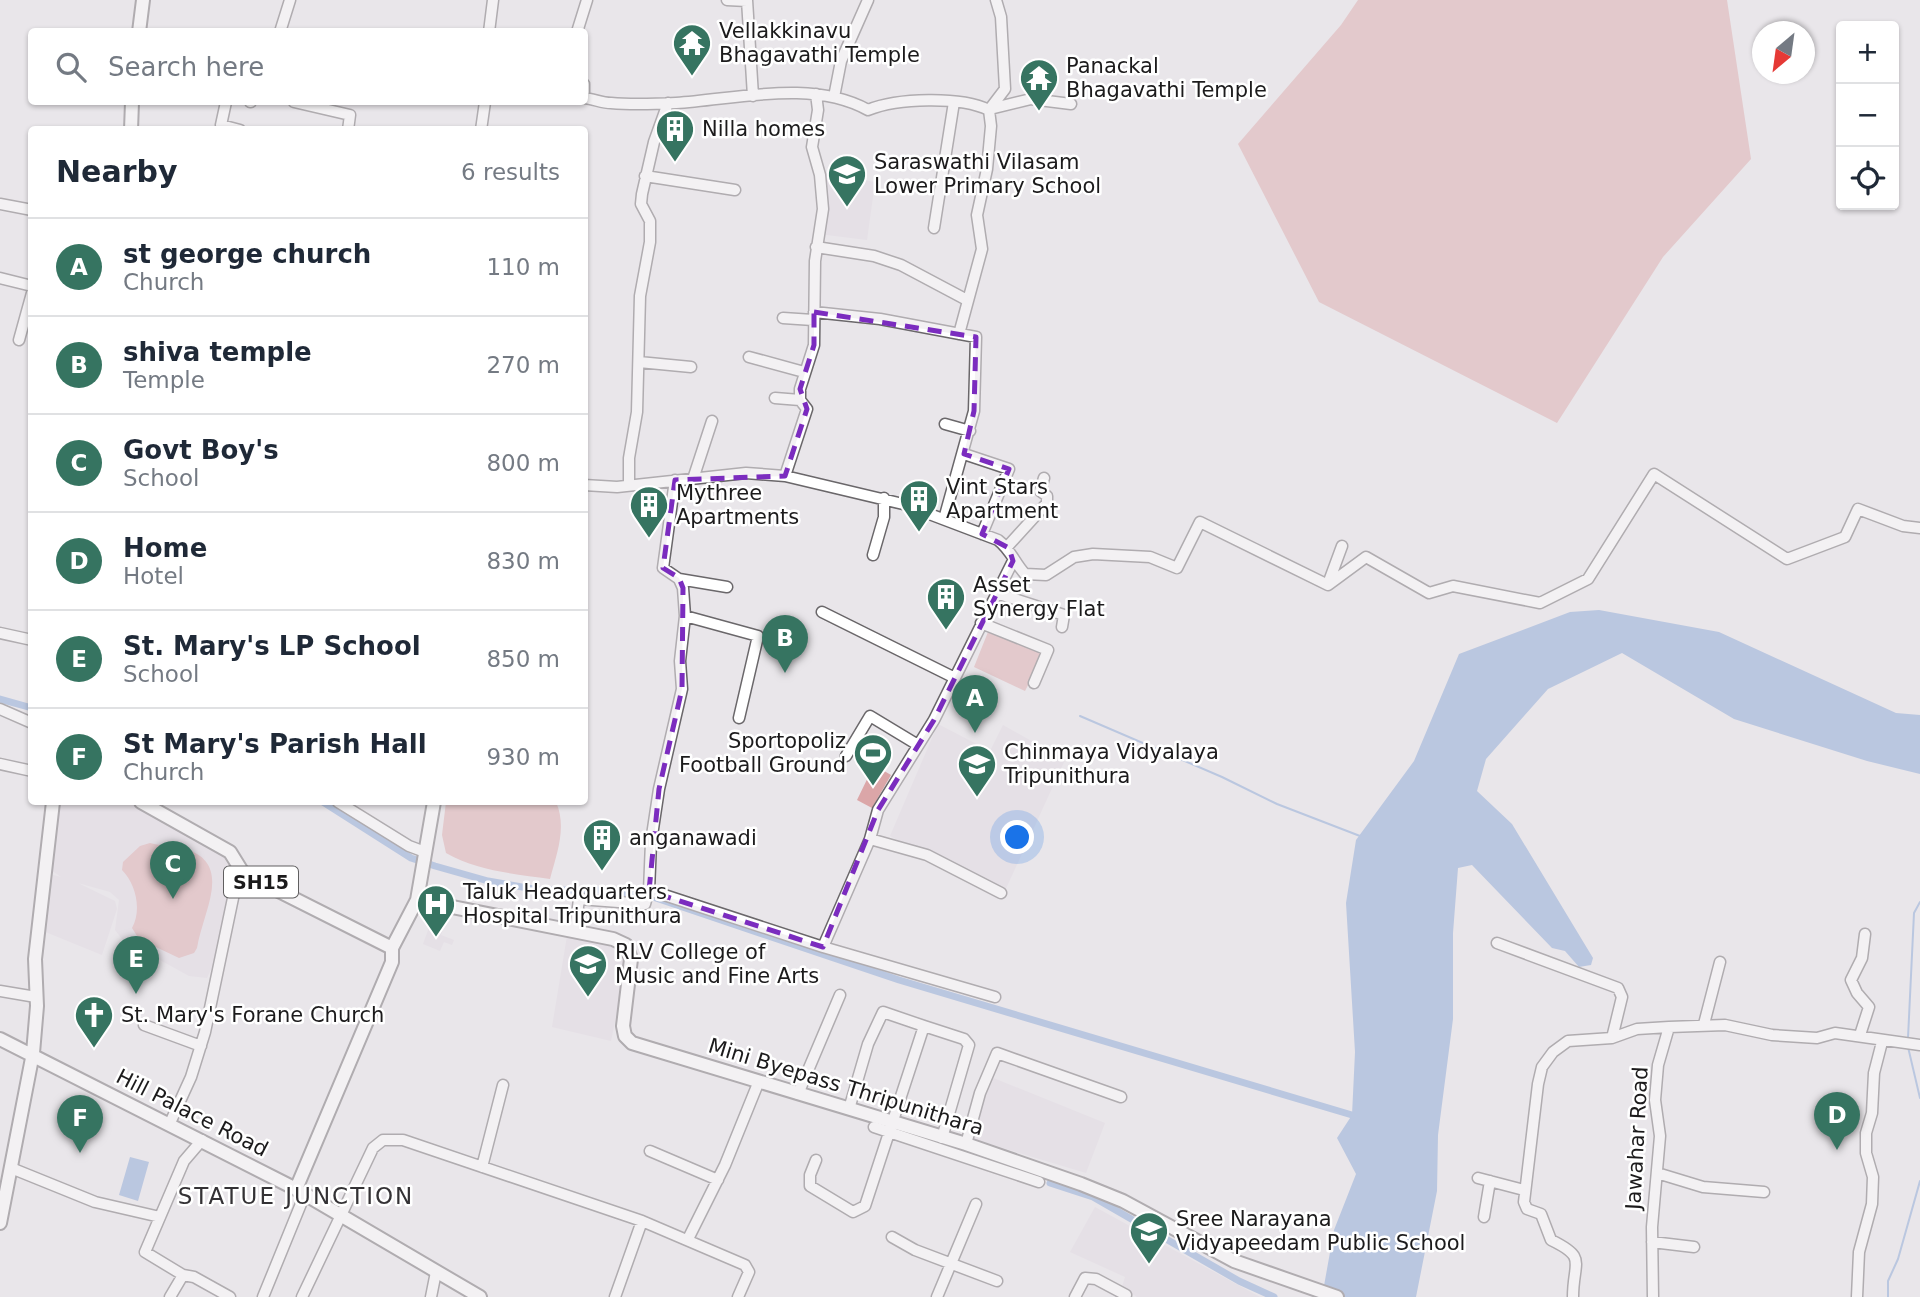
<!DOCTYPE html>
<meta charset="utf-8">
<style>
body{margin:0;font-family:"DejaVu Sans",sans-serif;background:#f2f2f3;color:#1f2937}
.controls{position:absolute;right:21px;top:21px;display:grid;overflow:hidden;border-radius:7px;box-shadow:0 2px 5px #0004}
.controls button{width:63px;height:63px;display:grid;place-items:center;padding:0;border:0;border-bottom:2px solid #e0e1e3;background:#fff;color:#1f2937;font:35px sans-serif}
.compass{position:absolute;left:1752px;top:21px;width:63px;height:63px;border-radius:50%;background:#fff;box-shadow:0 2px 5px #0004;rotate:209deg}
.you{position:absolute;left:1018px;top:838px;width:24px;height:24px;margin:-18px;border:5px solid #fff;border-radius:50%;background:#1a73e8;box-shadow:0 0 0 10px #1a73e833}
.badge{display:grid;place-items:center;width:46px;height:46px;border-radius:50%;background:#367461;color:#fff;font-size:23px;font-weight:700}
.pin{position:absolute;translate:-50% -58px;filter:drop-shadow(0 2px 4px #0008)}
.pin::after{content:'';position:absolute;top:37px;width:24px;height:21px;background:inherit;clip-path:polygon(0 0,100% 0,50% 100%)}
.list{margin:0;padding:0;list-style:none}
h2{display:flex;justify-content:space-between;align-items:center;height:91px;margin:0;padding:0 28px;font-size:30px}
h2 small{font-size:23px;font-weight:400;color:#747a83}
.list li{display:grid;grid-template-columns:46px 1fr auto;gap:21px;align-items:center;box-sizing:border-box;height:98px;padding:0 28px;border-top:2px solid #e0e1e3}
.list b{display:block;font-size:26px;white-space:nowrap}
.list p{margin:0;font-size:23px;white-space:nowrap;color:#747a83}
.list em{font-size:23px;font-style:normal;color:#747a83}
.icon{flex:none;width:38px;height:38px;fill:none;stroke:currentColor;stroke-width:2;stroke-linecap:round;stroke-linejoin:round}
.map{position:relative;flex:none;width:1920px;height:1297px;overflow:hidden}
.search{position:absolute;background:#fff;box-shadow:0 2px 5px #0004;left:28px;top:28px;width:560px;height:77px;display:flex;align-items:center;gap:18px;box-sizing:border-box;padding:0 24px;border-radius:7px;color:#747a83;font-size:26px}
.panel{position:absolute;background:#fff;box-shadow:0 2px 5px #0004;left:28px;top:126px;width:560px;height:679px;border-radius:7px}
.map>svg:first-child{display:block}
</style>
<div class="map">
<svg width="1920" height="1297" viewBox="0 0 1920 1297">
<rect width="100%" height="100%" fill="#e9e6ea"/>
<!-- built -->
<path fill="#e0d9e3" d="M826,174L875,182L867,240L819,234Z
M938,724L990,751L1003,725L1065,760L1003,895L890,836Z
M57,802H130L223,855L233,875L213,965L207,978L189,976L122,939L115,930L119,900L110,892L78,883L115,901L117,909L102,955L43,931L53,875L61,877L51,870Z
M431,922L444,927L441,935L454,940L452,945L444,942L440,951L423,944Z
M567,936L623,949L626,969L611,1041L552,1027Z
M991,1077L1105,1123L1086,1173L970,1138Z
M1095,1207L1260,1297H1137L1122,1287L1125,1277L1070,1252Z"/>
<!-- green -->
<path fill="#dba6a8" d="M1358,0H1727L1751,159L1663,257L1557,423L1319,302L1238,144L1341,25Z
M988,632L1044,654L1025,691L974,667Z
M874,765L891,775L872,808L857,800Z
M446,802H556C567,827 557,853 550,879C515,874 478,871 446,853L442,835Z
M150,843C161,846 173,845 183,848C235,863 203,910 197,948L194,953L179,958L139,939L132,928C142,910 136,884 122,870L123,862L140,846Z"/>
<!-- water -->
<path fill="#82a2d4" d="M1599,610L1719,632L1896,713L1920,715V774L1867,761L1734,719L1622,653L1548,689L1486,759L1477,791L1512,824L1593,958L1591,965L1579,967L1565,951L1552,948L1472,865L1458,868L1453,933V1019L1438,1135L1437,1191L1416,1297H1322L1334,1230L1356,1174L1337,1138L1352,1115L1355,1052L1346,903L1356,840L1414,761L1459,654L1570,612Z
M130,1157L149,1162L138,1201L119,1195Z"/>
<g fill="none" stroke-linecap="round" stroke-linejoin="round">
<!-- stream -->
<path stroke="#82a2d4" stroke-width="2" d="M1080,716L1222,777L1277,804L1360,836
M1908,1038L1914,913L1920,902
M1908,1047L1920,1098
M1888,1297V1281L1898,1259L1920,1181"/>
<!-- canal -->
<path stroke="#82a2d4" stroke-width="7" d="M0,699L32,708
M323,802L411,858L435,866L488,881L539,890H604L650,896L899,980L1352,1115
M1050,1183L1093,1197L1239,1281L1274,1297"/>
<!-- minor casing -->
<g stroke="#6a676a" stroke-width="13">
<path id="minor" d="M727,0L747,1
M747,0L753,96
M280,32L290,0
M489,32L493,0
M577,32L587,0
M584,84V92
M834,97L841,61L868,0
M584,98C594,99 602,103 611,103C632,105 656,104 676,103C738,99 812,79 868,110C897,98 960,96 989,110L991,126L987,169L977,215L982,249L959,334
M226,102L221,125L240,130
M250,102H251
M294,102L350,115L348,130
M990,109L1031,99L1071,104
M989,110L1005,89L1001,17L996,0
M481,130L485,102
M645,176L735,190
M0,204L32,210
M934,228L954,102
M816,247L874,256L901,265L967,300
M0,278L32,286
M814,312L880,319L976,337L974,411L944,519
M783,318L813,320
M19,340L32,293
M749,357L804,372
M639,362L691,367
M775,398L800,400
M945,424L970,431
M964,454L1009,469L982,534
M785,476L903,504L998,540C1011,550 1014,562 1025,574L1046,575L1074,557L1093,554L1150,557L1177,568L1200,522L1328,585L1366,557L1429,593L1453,586L1540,603L1588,579L1654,474L1787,559L1845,537L1858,509L1903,526L1920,528
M693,479L712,421
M584,485L617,487L746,473L785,476L807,409L800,400V389L814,345L815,261L823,209L820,175L812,147L818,110L816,94
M629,486V458L637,412L640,296L650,242V221L641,204L642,194L654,142L668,103
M1007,547L1047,503V496L1040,491L1044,478
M873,555L884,517V498
M679,579L727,587
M1328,584L1342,546
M996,593L1064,615L1062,627
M822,612L955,678
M685,616L758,636L739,718
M981,623L1048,650L1034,683
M0,633L32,640
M0,709L32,723
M846,756L870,716L918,745
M0,764L32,771
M338,802L409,846L425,852
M870,839L927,855L1001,893
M649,891L651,842L659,789L682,689L680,661L685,616L683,588L679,579L663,568L675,480
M575,931L579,899L645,904L648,893L652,891L823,947L870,839L878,810L934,720L1013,561
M1497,943L1618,988L1622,997L1612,1038
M823,947L995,997
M0,991L36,997
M1704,1024L1720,962
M144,1025L201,1046
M924,1026L964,1039L969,1045L942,1138
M1860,1035L1869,1007L1857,993L1851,980L1862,958L1865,934
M798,1094L840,995
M170,1123L191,1077L205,1032L237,879L243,873
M874,1127L1039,1182
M966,1144L980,1093L997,1053L1121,1097
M650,1151L718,1180
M816,1160L810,1175V1186L853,1212L865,1206L924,1026L883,1012L868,1044L849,1109
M482,1167L503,1085
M11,1168L95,1202L160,1217
M1657,1173L1703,1187L1764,1192
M1478,1178L1524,1190
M1484,1217L1490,1181
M892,1237L915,1250L997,1281
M688,1239L725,1165L759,1081
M1652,1242L1694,1247
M183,1275L194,1277L230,1297
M170,1297L183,1275L145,1252L184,1161L202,1140
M263,1297L305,1194
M302,1297L373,1148L383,1140H403L642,1221L745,1265L749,1272L738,1297
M431,1297L436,1272
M615,1297L642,1221
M937,1297L976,1204
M1075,1297L1085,1278L1096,1279L1126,1295
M1573,1297C1573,1261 1588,1258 1551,1240L1541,1214L1527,1209L1524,1202L1538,1084L1542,1067L1553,1052L1568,1041L1612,1038L1637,1029L1669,1027
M1653,1297L1652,1227L1660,1136L1655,1100L1658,1065L1669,1027L1725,1025L1772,1035L1817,1038L1835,1033L1920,1045
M1857,1297L1859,1252L1872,1204L1873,1177L1866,1153V1133L1872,1113L1874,1073L1882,1042"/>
</g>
<!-- major casing -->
<g stroke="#6a676a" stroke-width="16">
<path id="major" d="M139,32L143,0
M131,130L132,102
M141,802L230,852L243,873L392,948V962L296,1189
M417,900L613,939L626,945L631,959L623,1026L625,1036L632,1043L966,1144L1081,1184L1123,1201L1234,1261L1337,1297
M392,948L417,900L434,802
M0,1039L296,1189L480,1297
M0,1223L33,1053L37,1006L35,959L53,802"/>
</g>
<!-- minor -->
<use href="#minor" stroke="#fff" stroke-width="10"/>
<!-- major -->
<use href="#major" stroke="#fff" stroke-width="12"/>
</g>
<!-- marked area -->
<path d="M0 0H1920V1297H0ZM814,312L976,337L974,411L964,454L1009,469L982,534L1009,548L1013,561L934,720L878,810L823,947L649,891L659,789L682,689L683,588L679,578L663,568L675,480L785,476L807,409L800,389L814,345Z" fill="#e9e6ea" fill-opacity=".55" fill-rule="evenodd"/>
<path fill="none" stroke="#7b2cbf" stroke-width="5" stroke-dasharray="14 9" stroke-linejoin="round" d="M814,312L976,337L974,411L964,454L1009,469L982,534L1009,548L1013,561L934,720L878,810L823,947L649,891L659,789L682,689L683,588L679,578L663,568L675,480L785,476L807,409L800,389L814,345Z"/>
<!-- icons -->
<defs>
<g id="temple-pin" transform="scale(2.0125)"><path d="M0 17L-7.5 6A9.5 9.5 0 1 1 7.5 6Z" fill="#367461" stroke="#fff"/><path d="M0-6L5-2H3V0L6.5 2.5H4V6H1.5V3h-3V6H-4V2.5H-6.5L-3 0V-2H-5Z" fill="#fff"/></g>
<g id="building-pin" transform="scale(2.0125)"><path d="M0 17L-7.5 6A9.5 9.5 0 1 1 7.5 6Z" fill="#367461" stroke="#fff"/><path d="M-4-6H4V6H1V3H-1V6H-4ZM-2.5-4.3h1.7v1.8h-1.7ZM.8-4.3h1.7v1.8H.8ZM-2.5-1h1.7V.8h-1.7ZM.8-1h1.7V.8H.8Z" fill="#fff"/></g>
<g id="school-pin" transform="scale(2.0125)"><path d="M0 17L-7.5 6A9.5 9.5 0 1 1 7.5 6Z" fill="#367461" stroke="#fff"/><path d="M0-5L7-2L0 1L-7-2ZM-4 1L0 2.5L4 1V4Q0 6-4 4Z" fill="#fff"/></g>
<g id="stadium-pin" transform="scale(2.0125)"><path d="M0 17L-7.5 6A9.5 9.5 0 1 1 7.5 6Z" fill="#367461" stroke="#fff"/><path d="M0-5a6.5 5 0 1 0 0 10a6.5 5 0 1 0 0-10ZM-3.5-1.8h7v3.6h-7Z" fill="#fff"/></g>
<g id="hospital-pin" transform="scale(2.0125)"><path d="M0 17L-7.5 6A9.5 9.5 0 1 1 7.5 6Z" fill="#367461" stroke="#fff"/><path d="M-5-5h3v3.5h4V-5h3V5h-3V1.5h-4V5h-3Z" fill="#fff"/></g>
<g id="university-pin" transform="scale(2.0125)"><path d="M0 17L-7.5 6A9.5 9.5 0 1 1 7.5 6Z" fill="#367461" stroke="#fff"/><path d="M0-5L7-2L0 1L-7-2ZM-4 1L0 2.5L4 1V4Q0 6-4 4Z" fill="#fff"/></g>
<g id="church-pin" transform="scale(2.0125)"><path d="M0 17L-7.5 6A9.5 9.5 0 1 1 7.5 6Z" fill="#367461" stroke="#fff"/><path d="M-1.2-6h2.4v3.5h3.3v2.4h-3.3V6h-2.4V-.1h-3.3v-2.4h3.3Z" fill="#fff"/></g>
</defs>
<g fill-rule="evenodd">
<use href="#temple-pin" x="692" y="43"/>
<use href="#temple-pin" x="1039" y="78"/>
<use href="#building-pin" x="675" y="129"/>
<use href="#school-pin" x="847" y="174"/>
<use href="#building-pin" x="919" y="499"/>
<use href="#building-pin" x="649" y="505"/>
<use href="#building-pin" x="946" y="597"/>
<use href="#stadium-pin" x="873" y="753"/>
<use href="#school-pin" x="977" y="764"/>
<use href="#building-pin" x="602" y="838"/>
<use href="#hospital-pin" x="436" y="904"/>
<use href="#university-pin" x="588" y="964"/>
<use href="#church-pin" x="94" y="1015"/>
<use href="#school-pin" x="1149" y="1231"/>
</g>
<g text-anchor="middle" stroke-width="5" stroke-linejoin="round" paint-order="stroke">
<!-- shield labels -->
<rect fill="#fff" stroke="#605f60" stroke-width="2" x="224" y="866.5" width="74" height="31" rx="5"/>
<g font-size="19" font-weight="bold" fill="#1c1b1c">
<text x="261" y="889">SH15</text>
</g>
<!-- poi labels -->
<g font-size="21" fill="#1c1b1c" stroke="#fff" text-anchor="start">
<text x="719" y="38">Vellakkinavu<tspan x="719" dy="24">Bhagavathi Temple</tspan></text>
<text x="1066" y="73">Panackal<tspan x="1066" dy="24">Bhagavathi Temple</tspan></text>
<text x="702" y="136">Nilla homes</text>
<text x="874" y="169">Saraswathi Vilasam<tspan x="874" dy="24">Lower Primary School</tspan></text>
<text x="946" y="494">Vint Stars<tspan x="946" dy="24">Apartment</tspan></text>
<text x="676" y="500">Mythree<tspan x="676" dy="24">Apartments</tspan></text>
<text x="973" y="592">Asset<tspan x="973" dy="24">Synergy Flat</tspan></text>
<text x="846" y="748" text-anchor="end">Sportopoliz<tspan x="846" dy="24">Football Ground</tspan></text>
<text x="1004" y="759">Chinmaya Vidyalaya<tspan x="1004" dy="24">Tripunithura</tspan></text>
<text x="629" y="845">anganawadi</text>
<text x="463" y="899">Taluk Headquarters<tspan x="463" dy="24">Hospital Tripunithura</tspan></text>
<text x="615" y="959">RLV College of<tspan x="615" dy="24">Music and Fine Arts</tspan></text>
<text x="121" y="1022">St. Mary's Forane Church</text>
<text x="1176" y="1226">Sree Narayana<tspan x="1176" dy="24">Vidyapeedam Public School</tspan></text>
</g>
<!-- street labels -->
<g font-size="21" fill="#1c1b1c" stroke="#fff">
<text transform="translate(846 1087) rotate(17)" y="7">Mini Byepass Thripunithara</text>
<text transform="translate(192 1113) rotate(27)" y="7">Hill Palace Road</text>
<text transform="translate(1637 1138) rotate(-87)" y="7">Jawahar Road</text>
</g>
<!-- neighbourhood labels -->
<g font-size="23" letter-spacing="2" fill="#343235" stroke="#fff">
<text x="296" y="1204">STATUE JUNCTION</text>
</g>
</g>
</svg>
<div class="controls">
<button>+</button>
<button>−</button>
<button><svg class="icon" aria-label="locate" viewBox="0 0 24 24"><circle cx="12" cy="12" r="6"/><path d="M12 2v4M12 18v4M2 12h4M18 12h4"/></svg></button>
</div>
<svg class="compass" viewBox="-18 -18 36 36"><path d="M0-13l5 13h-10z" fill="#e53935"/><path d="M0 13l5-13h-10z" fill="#747a83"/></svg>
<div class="you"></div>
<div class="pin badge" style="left:975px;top:733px">A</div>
<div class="pin badge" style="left:785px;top:673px">B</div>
<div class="pin badge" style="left:173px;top:899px">C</div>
<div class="pin badge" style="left:1837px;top:1150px">D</div>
<div class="pin badge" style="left:136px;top:994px">E</div>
<div class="pin badge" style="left:80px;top:1153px">F</div>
<div class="search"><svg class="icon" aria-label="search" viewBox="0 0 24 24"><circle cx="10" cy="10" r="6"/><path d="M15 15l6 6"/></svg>Search here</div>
<section class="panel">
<h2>Nearby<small>6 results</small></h2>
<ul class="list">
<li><span class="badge">A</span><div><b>st george church</b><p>Church</p></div><em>110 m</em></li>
<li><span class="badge">B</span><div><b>shiva temple</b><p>Temple</p></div><em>270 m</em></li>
<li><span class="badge">C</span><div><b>Govt Boy's</b><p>School</p></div><em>800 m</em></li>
<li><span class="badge">D</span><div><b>Home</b><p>Hotel</p></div><em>830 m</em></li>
<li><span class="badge">E</span><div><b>St. Mary's LP School</b><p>School</p></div><em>850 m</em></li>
<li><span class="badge">F</span><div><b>St Mary's Parish Hall</b><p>Church</p></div><em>930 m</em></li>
</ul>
</section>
</div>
